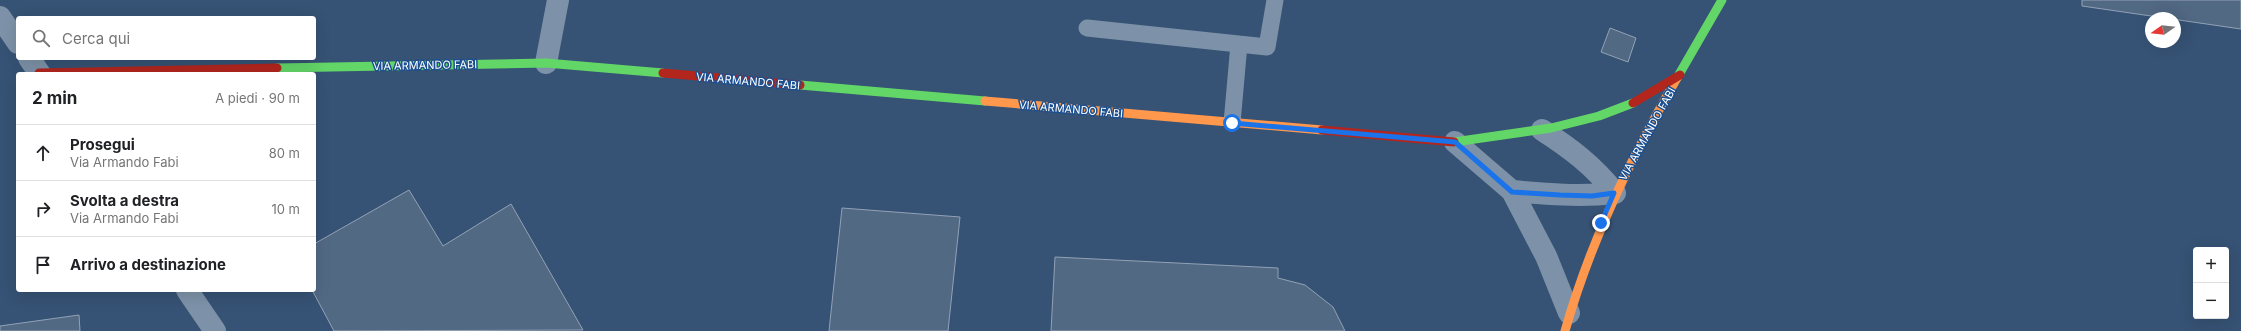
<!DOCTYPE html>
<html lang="it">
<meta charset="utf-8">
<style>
body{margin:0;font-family:Inter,sans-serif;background:#f2f2f2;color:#202124}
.controls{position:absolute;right:12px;bottom:12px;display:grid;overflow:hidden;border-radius:4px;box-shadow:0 4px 16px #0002}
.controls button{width:36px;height:36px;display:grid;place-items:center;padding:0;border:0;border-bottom:1px solid #e0e0e0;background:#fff;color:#202124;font:20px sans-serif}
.compass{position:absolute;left:2145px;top:12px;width:36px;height:36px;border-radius:50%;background:#fff;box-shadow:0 4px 16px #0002;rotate:256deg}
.stop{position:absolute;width:12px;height:12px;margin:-9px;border:3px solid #1a73e8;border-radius:50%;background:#fff}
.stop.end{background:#1a73e8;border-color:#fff;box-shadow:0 1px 4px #0008}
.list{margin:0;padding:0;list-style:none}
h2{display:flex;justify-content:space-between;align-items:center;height:52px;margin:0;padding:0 16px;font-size:17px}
h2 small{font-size:13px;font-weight:400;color:#757577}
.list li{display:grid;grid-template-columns:26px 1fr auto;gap:12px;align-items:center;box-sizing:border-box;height:56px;padding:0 16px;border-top:1px solid #e0e0e0}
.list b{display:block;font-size:15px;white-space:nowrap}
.list p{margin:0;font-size:13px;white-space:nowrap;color:#757577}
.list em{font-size:13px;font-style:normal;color:#757577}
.icon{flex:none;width:22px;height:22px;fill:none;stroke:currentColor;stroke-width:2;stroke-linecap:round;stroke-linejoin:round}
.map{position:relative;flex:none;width:2241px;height:331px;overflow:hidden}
.search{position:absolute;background:#fff;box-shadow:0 4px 16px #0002;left:16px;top:16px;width:300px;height:44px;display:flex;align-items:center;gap:10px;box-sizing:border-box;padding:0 14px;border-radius:4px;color:#757577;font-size:15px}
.panel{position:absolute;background:#fff;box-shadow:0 4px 16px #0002;left:16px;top:72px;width:300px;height:220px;border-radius:4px}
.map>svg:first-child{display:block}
</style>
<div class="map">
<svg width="2241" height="331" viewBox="0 0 2241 331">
<rect width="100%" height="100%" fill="#365274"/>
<!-- building -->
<path fill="#526984" stroke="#92a2b6" d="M2082,0H2241V29L2082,6Z
M1610,28L1636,38L1628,62L1601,52Z
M409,190L443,246L511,204L583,330L334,331L312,290H314V244Z
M842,208L960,217L948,331H829Z
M1055,257L1278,268V278L1305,285L1333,307L1345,331H1051Z
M79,315L80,331H0V326Z"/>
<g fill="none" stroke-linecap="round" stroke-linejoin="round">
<!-- lane -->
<path stroke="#7d92a8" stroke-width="17" d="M1087,28L1267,47L1275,0
M1232,123L1239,44"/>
<!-- street -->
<path stroke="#7d92a8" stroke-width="22" d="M0,17L18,43
M29,58L40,74
M546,63L558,0
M1542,130C1570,148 1594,166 1615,193
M1455,142L1512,191L1546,256L1569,313
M1512,191C1546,194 1580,197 1615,193
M187,290L215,331"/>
<!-- fast -->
<path stroke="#63d668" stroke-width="9" d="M277,68L546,63L663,73
M1677,78L1722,0
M800,85L985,101
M1454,142L1551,128L1599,116L1633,103"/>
<!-- slow -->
<path stroke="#ff974d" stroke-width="9" d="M985,101L1322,130
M1565,331C1591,240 1630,160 1677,78"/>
<!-- jam -->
<path stroke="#b3261e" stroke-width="9" d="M39,73L277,68
M663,73L800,85
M1633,103L1680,75
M1322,130L1454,142"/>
</g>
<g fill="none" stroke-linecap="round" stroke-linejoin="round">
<!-- route -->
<path stroke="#1a73e8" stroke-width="5" d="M1232,123L1455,142L1512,192L1560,195L1592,196L1614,193L1601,223"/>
</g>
<g text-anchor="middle" stroke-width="3" stroke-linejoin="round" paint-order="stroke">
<!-- street labels -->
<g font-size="11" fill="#fff" stroke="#1b4f8f">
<text transform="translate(425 65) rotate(-1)" y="4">VIA ARMANDO FABI</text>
<text transform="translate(748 81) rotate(5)" y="4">VIA ARMANDO FABI</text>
<text transform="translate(1071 109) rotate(5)" y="4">VIA ARMANDO FABI</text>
<text transform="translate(1647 134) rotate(-61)" y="4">VIA ARMANDO FABI</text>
</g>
</g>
</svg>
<div class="controls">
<button>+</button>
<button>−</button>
</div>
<svg class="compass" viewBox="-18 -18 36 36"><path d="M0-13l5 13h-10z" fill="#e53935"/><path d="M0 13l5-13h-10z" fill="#757577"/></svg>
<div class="stop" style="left:1232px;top:123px"></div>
<div class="stop end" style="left:1601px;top:223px"></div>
<div class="search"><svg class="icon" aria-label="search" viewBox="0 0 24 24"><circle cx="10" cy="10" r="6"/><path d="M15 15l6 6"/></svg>Cerca qui</div>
<section class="panel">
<h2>2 min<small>A piedi · 90 m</small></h2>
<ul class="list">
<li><svg class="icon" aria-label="ahead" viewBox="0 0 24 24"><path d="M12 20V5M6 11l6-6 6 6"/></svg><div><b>Prosegui</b><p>Via Armando Fabi</p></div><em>80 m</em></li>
<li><svg class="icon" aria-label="right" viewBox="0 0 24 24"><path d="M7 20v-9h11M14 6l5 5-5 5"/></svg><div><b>Svolta a destra</b><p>Via Armando Fabi</p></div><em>10 m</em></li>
<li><svg class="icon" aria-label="arrive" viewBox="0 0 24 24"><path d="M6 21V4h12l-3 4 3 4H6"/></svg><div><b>Arrivo a destinazione</b></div></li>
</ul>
</section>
</div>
